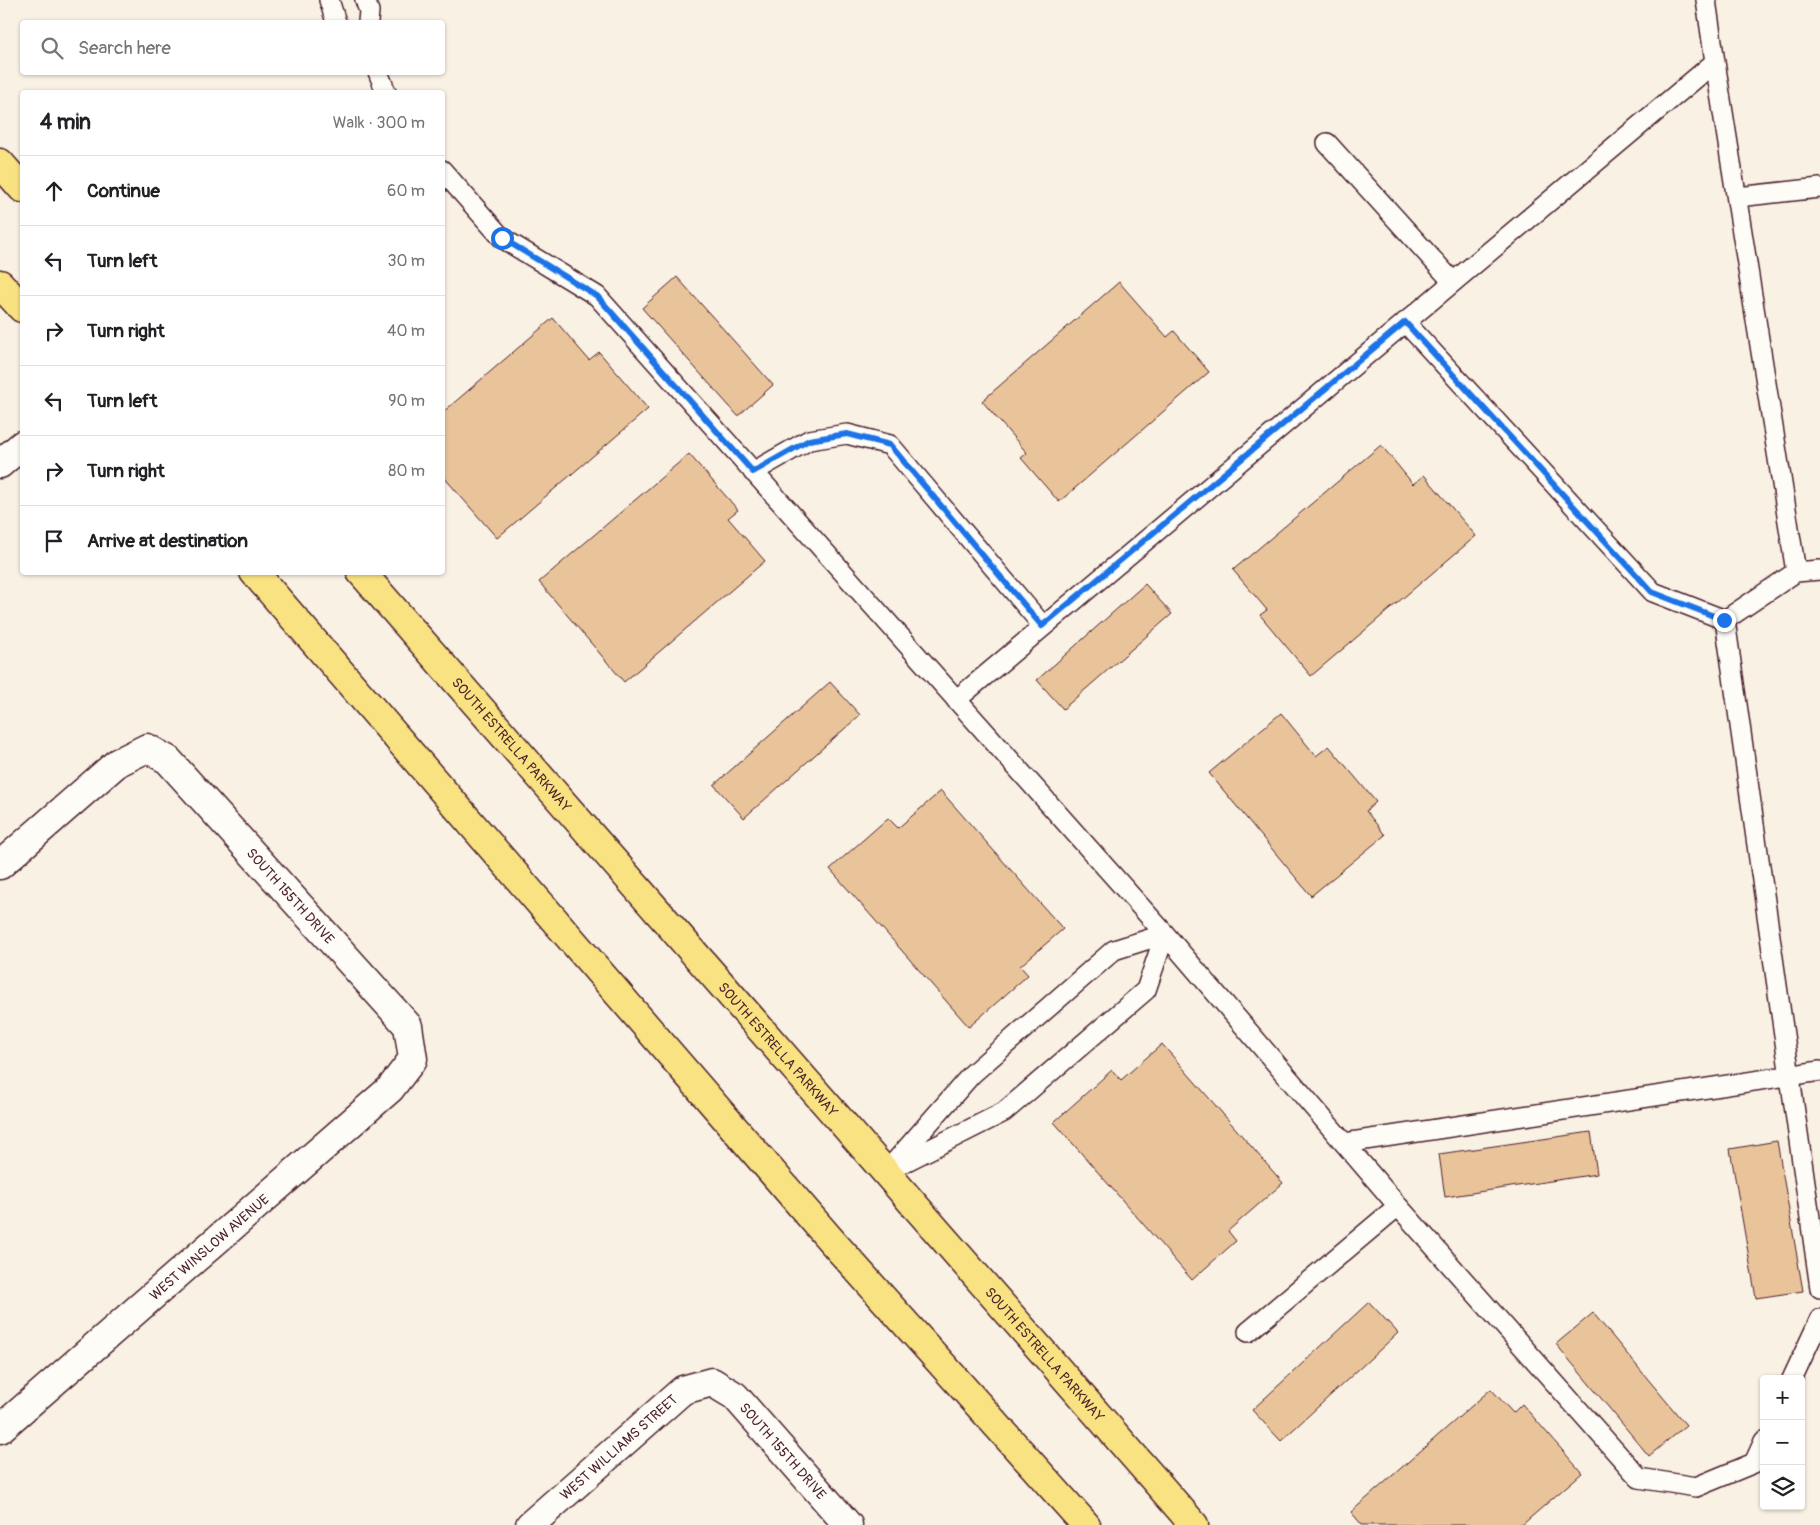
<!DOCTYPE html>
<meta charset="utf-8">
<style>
body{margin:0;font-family:Pangolin,sans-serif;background:#f6f6f6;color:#202124}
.controls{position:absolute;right:15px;bottom:15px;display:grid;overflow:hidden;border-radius:5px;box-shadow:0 1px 4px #0004}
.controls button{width:45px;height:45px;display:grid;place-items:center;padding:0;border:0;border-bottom:1px solid #e0e0e0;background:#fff;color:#202124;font:25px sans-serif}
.stop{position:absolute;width:15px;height:15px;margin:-11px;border:4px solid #1a73e8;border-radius:50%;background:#fff}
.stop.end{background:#1a73e8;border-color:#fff;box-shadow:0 1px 5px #0008}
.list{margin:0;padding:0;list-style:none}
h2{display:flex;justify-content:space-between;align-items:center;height:65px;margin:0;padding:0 20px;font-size:21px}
h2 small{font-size:16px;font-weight:400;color:#757577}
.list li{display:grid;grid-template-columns:32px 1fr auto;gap:15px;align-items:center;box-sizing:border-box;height:70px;padding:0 20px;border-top:1px solid #e0e0e0}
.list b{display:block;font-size:19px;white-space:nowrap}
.list em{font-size:16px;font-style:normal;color:#757577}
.icon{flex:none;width:28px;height:28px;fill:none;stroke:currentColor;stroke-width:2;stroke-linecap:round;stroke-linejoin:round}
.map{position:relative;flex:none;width:1820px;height:1525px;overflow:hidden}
.search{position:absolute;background:#fff;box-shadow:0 1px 4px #0004;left:20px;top:20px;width:425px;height:55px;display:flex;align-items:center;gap:12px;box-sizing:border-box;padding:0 18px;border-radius:5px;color:#757577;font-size:19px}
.panel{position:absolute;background:#fff;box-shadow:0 1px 4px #0004;left:20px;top:90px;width:425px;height:485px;border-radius:5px}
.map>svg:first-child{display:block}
</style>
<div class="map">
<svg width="1820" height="1525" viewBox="0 0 1820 1525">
<rect width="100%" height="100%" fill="#f9f1e4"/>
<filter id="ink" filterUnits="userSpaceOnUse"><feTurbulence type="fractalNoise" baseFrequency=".02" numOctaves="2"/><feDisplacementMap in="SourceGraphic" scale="10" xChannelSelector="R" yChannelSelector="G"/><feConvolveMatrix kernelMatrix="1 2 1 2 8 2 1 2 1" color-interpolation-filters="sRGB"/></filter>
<g filter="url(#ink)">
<!-- building -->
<path fill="#e9c49a" stroke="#4a1f2b" d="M677,277L773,385L738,416L642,308Z
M1119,282L1167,337L1174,331L1209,372L1059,502L1021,458L1027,453L982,401Z
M553,318L589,360L599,352L648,409L497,538L442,475V413Z
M1381,445L1413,484L1424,475L1476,536L1311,676L1260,615L1267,610L1233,570Z
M689,454L738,510L728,518L765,561L624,682L539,582Z
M1145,584L1172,614L1063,709L1037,680Z
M830,682L860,715L744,818L714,785Z
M1281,713L1316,756L1329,746L1376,802L1366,811L1385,835L1311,896L1209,773Z
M941,791L1063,929L1020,966L1028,975L969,1027L830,869L888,818L898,828Z
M1162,1044L1283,1183L1228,1231L1236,1241L1192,1280L1054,1122L1112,1070L1121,1080Z
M1591,1132L1597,1174L1445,1197L1439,1154Z
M1777,1141L1803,1291L1756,1298L1730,1149Z
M1369,1302L1398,1333L1281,1441L1252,1410Z
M1593,1313L1686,1425L1649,1456L1556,1344Z
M1491,1389L1513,1413L1522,1404L1582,1473L1522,1525H1362L1351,1512Z"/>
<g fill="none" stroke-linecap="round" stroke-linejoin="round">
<!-- lane casing -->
<g stroke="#4a1f2b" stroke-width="22">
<path id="lane" d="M329,0L336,22
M365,0L369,11L368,22
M1706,0L1715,62
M378,72L386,92
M1327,143L1453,282
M442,170L502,238L597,296L1165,934L1398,1206L1639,1478L1696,1487L1754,1463L1764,1441
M1737,197L1820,188
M1405,322L1653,592L1725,620
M753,472L809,440L847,434L890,445L1043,626
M1796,572L1820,570
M956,700L1715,62L1796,572L1725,620L1820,1288
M1345,1143L1820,1071
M893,1164L972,1074L1114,950L1165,934
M885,1172L1004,1112L1146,990L1165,934
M1248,1332L1398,1206
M1792,1379L1820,1319"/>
</g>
<!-- street casing -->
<g stroke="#4a1f2b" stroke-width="31">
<g id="street">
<path d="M0,464L22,445"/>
<path id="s1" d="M0,865L117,763L147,748L168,760L408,1026L413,1059L390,1089L0,1429"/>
<path id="s2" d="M530,1525L683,1390L712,1382L735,1396L848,1525"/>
</g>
</g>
<!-- primary casing -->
<g stroke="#4a1f2b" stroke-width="31">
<g id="primary">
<path d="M0,163L22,188"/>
<path d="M0,284L22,308"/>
<path d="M254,572L829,1238L1086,1525"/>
<path id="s3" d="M361,572L1194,1525"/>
</g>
</g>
<!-- lane -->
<use href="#lane" stroke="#fdfcf7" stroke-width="19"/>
<!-- street -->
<use href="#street" stroke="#fdfcf7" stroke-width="28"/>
<!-- primary -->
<use href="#primary" stroke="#f8e281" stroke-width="28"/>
</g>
</g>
<g fill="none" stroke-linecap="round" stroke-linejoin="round" filter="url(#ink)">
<!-- route -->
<path stroke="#1a73e8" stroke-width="6" d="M502,238L597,296L753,472L809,440L847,434L890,445L1042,626L1405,322L1652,592L1724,620"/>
</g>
<g text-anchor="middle" stroke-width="4" stroke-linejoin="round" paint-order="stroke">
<!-- street labels -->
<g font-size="14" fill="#4a1f2b" stroke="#fdfcf7">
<text dy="5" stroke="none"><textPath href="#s3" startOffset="229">SOUTH ESTRELLA PARKWAY</textPath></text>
<text dy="5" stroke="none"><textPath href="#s1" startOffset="396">SOUTH 155TH DRIVE</textPath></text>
<text dy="5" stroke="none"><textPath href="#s3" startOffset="634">SOUTH ESTRELLA PARKWAY</textPath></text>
<text transform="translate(209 1247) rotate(-41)" y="5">WEST WINSLOW AVENUE</text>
<text dy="5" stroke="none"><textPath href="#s3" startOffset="1039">SOUTH ESTRELLA PARKWAY</textPath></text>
<text dy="5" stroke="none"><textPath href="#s2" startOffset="118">WEST WILLIAMS STREET</textPath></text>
<text dy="5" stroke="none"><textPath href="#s2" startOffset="334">SOUTH 155TH DRIVE</textPath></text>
</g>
</g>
</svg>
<div class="controls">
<button>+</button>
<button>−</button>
<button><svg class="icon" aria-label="layers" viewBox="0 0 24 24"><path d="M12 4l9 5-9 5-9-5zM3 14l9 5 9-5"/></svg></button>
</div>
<div class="stop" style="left:502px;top:238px"></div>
<div class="stop end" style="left:1724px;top:620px"></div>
<div class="search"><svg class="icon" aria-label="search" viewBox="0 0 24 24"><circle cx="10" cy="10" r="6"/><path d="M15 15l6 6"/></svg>Search here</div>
<section class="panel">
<h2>4 min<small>Walk · 300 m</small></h2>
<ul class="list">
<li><svg class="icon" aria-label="ahead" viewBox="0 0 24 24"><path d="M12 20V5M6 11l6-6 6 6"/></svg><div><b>Continue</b></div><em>60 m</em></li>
<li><svg class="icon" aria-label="left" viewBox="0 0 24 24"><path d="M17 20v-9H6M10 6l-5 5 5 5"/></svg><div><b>Turn left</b></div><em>30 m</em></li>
<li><svg class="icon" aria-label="right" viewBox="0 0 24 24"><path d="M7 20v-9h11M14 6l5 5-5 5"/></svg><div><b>Turn right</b></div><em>40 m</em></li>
<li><svg class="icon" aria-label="left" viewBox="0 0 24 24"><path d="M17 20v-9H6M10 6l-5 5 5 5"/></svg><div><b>Turn left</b></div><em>90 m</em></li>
<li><svg class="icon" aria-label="right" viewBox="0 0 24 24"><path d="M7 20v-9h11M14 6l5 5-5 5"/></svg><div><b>Turn right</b></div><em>80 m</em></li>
<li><svg class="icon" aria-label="arrive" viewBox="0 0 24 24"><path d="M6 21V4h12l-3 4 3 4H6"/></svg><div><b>Arrive at destination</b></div></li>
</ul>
</section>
</div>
